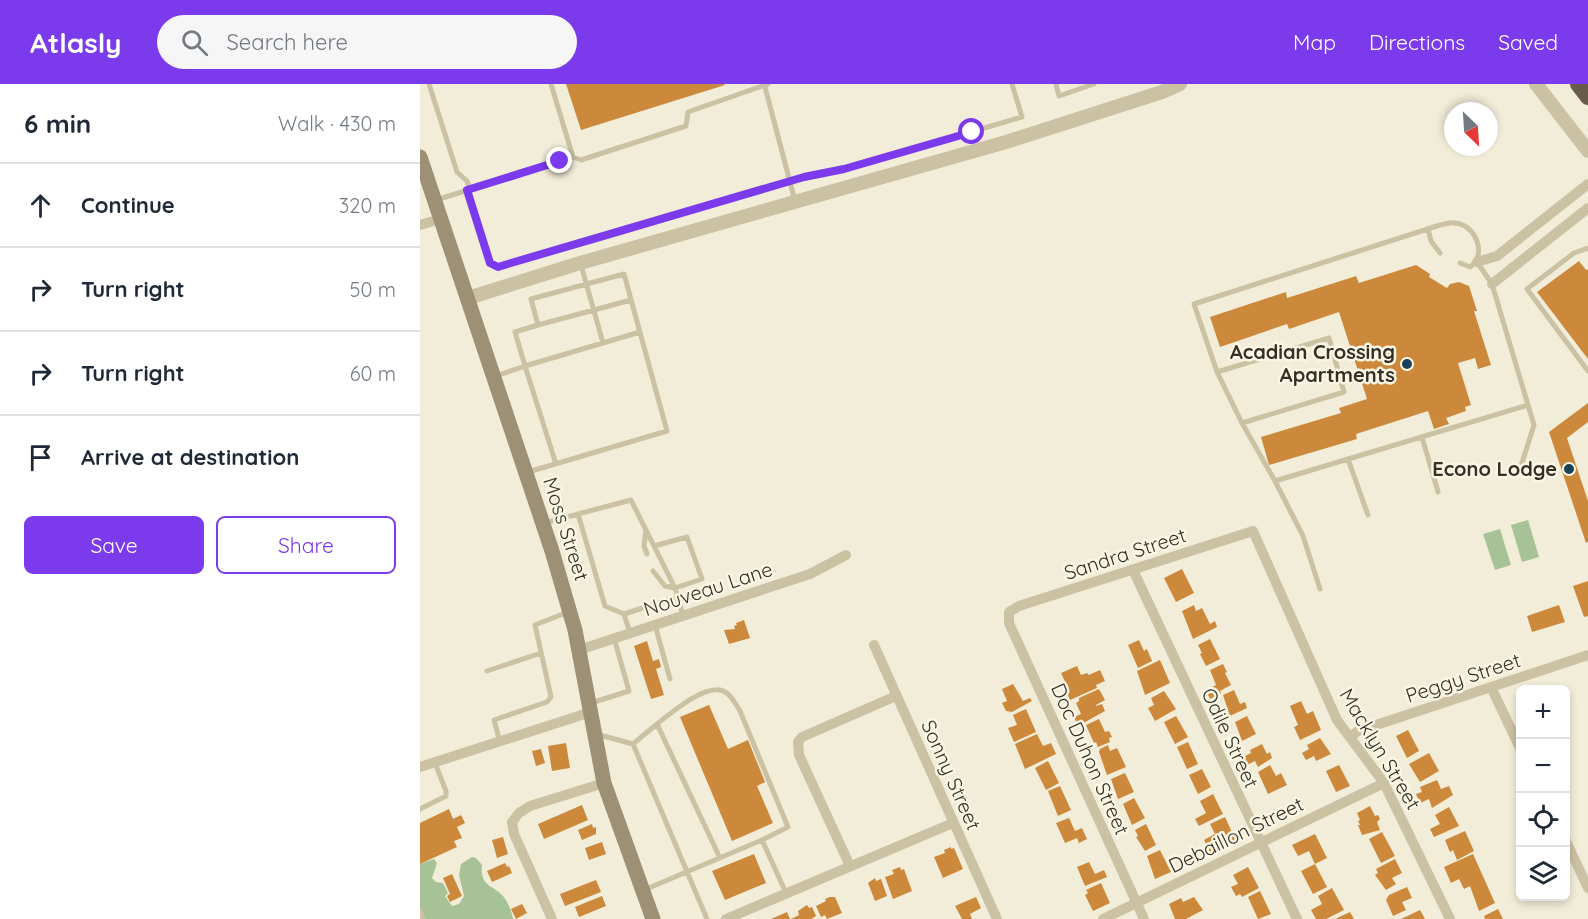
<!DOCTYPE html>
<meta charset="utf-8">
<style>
body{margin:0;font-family:Quicksand,sans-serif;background:#f6f6f7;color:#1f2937}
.controls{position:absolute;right:18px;bottom:18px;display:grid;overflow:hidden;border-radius:9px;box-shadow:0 3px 9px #0003}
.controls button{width:54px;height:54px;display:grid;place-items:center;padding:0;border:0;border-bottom:2px solid #e0e1e3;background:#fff;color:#1f2937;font:30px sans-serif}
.compass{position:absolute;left:1024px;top:18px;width:54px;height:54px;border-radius:50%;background:#fff;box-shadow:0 3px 9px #0003;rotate:155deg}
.stop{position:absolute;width:18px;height:18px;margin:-14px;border:4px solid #7c3aed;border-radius:50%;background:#fff}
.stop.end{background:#7c3aed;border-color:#fff;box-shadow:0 2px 6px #0008}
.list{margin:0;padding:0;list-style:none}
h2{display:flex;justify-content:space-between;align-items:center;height:78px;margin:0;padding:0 24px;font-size:26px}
h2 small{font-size:20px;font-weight:400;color:#747a83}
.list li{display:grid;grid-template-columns:39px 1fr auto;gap:18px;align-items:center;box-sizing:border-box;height:84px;padding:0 24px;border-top:2px solid #e0e1e3}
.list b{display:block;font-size:22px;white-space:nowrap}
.list em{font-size:20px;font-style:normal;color:#747a83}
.actions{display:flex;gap:12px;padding:18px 24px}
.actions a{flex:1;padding:14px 0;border:2px solid #7c3aed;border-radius:9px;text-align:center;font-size:21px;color:#7c3aed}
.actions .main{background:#7c3aed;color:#fff}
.icon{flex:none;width:33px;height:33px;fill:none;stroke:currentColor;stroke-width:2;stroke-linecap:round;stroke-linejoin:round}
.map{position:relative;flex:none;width:1168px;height:835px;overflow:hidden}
header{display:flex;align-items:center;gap:36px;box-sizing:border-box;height:84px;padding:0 30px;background:#7c3aed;color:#fff}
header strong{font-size:28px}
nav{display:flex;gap:33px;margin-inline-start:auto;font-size:21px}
.search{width:420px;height:54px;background:#f6f6f7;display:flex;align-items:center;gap:15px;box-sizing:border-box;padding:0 21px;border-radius:33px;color:#747a83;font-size:22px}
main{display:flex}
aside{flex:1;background:#fff}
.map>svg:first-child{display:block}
</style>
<header>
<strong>Atlasly</strong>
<div class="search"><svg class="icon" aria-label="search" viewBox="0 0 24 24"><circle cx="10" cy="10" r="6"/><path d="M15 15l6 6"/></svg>Search here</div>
<nav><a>Map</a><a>Directions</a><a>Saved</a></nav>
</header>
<main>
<aside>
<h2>6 min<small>Walk · 430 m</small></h2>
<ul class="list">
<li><svg class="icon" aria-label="ahead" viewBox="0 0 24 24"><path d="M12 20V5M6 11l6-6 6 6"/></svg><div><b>Continue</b></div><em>320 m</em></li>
<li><svg class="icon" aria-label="right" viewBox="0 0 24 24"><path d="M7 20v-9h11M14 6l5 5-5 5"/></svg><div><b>Turn right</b></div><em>50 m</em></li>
<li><svg class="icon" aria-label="right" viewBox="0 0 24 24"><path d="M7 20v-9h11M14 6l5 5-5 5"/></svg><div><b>Turn right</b></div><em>60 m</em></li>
<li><svg class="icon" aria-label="arrive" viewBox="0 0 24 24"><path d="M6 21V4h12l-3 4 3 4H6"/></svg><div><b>Arrive at destination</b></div></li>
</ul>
<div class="actions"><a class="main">Save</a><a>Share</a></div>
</aside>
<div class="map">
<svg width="1168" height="835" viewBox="0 0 1168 835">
<rect width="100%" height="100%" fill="#f2edd8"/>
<!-- green -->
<path fill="#a7c297" d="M1108,436L1119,473L1102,478L1091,441Z
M1080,445L1091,481L1075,486L1063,450Z
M52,773L56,774L62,781C60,803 72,800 83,812C88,818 92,828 93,835H5L0,825V780L14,775L17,779L12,794L16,798L23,799L28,809L25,812L32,822L39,820L44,812L39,791L41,780Z"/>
<!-- building -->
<path fill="#cd893b" d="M146,0H304L305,1L161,46Z
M1159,177L1166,186L1168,185V275L1117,208Z
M996,181L1010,190L1009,193L1027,204L1030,200L1039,198L1049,202L1057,227H1054L1071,281L1058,285L1055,274L1038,279L1051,321L1045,323L1046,327L1026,334L1029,340L1014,345L1008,327L936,350L937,355L849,381L841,353L921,329L919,324L947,315L919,228L869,245L867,240L800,263L790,233L866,208L867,214L933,193L936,192L939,199Z
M1168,319V338L1147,354L1168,417V458L1166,459L1129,348Z
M762,485L774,509L756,518L744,494Z
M1168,497V532L1164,533L1153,502Z
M774,521L776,527L782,524L790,540L795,537L797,543L773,555L762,527Z
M1139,521L1145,538L1112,548L1107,532Z
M324,536L330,554L309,560L304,546L315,545L314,542L317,541L316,539Z
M790,555L800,575L786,582L780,570L782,569L778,561Z
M719,556L724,567L727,565L732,577L718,584L708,561Z
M227,557L233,577L239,575L241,583L236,585L244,611L231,615L214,562Z
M740,576L750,599L725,611L717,587Z
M803,580L807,588L805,589L811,601L800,607L801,609L790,615L786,606L796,601L790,586Z
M657,582L661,591L667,589L669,591L680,586L685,597L676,601L677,604L650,616L643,599L645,598L641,589Z
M593,600L603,617L610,614L612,617L592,628L586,627L582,619L587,617L582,605Z
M679,605L685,616L676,621V622L682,620L685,627L658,642L654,633L661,630L656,619L659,617V614Z
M814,606L820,620L825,618L827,624L810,632L803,611Z
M744,607L756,625L735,637L728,624L734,621L731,614Z
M881,617L887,630L893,627L901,646L880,656L874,643L878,641L870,622Z
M289,621L308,665L328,656L345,698L337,702L353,739L312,757L260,633Z
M606,625L616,648L594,658L588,644L597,641L593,631Z
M756,632L768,653L755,660L744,638Z
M827,632L836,650L822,657L815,638Z
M679,635L685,648L689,647L692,653L689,654L690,658L678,663L676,658L674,659L666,641Z
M988,646L999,667L987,674L976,652Z
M617,650L623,662L631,659L636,670L605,685L595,660Z
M900,654L911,670L896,677L894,672L886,676L882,669L889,665L887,661Z
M768,658L778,680L767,685L757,663Z
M146,659L150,684L132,687L128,662Z
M842,660L847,670L850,668L852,674L838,683L835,677L825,682L821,674L831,669L830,666Z
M688,661L690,667L697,664L706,683L687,691L679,668L680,665Z
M121,665L125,679L116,682L112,667Z
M1009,669L1019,687L1000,698L989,680Z
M628,677L639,699L626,706L615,684Z
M850,681L856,692L861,689L867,701L848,710L838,688Z
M919,681L930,702L916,708L906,687Z
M782,685L791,703L778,710L769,691Z
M705,689L714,708L698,715L691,695Z
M1017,696L1021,705L1029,702L1033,711L1012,724L1009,715L1000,719L996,710L1002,708L1000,703Z
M640,702L651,726L638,732L628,707Z
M793,710L803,730L779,742L775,735L786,729L780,717Z
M714,714L725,734L712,741L703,720Z
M162,721L168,736L124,755L118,740Z
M950,722L955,732L958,731L960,735L957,738L960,746L942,751L938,741H940L938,737L940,736L937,729Z
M1029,723L1039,742L1014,753L1010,745L1020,740L1015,731Z
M29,725L33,735L41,731L45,739L37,743L42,754L34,757L37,763L0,780V739Z
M805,733L816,757L791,770L784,756L795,750L790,740Z
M649,734L655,747L662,744L667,755L659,759L657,754L645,759L636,739Z
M172,740L173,744L176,743V750L162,756L158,746Z
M726,740L736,761L725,767L716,753L718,752L715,746Z
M1045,747L1054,767L1037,776L1033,766L1030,768L1025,756Z
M962,748L975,772L961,779L949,755Z
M895,750L907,774L895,780L889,767L878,772L872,761Z
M83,753L88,770L77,774L72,756Z
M182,758L186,770L169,776L165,764Z
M531,763V765L534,764L543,785L523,794L514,773L525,769L524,766Z
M740,766L751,788L735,795L727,772Z
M334,770L346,799L305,816L292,787Z
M1053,770L1075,819L1059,827L1050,802L1044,805L1039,795L1031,799L1024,783Z
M975,775L982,789L972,794L976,800L966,806L955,791L958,789L956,785Z
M669,778L675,790L684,786L687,793L665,802L657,783Z
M85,779L87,783L89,782L92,789L72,798L67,787Z
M895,780L907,803L893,810L881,787Z
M480,783L481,786L484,785L492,807L473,815L465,793L474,790L472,786Z
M828,783L839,804L822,813L820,810L816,812L811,803L818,800L813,791Z
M32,790L42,812L30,818L27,812L30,810L23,794Z
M455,794L456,797L461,795L467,812L455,817L448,799Z
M176,796L181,808L145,822L140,810Z
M681,799L690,819L673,827L665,811L668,809L666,806Z
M987,803L992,814L982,818L986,826L973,832L966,816L969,811Z
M912,804L924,826L906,835H896L891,826L902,820L898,812Z
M840,807L851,830L838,835L828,813Z
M182,812L186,822L159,833L155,823Z
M410,813H415L422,829L407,835L405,831L401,833L396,822L406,817L405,815Z
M556,813L561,824L550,830L552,835H542L535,822Z
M774,813L783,826L766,835H755L749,820L761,814L763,818Z
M102,820L107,829L96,835L91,825Z
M387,821L389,824L392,823L396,832L391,835H371L379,831L378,827Z
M1078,825L1083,835H1065L1064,832Z
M1000,826L1005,835H981Z
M367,828L370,835H351Z
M930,828L934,835H915Z"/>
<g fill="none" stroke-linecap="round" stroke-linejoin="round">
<!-- service -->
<path stroke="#cbc1a3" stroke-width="5" d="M9,0L37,88L47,97L50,105
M636,0L639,12L674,0
M345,3L375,117
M153,73L161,76L266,42L268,28L348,0
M47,106L70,179L78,183L179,155L384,93L424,85L602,33L592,0
M16,116L153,73L131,0
M1008,145L1011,157L1020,169
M1168,164L1154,169L1107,205L1168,287
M1057,178L1072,200L1114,341L1101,382
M161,181L183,259
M118,241L211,216
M797,288L822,339
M76,292L105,282L95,248L118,241L111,215L204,190L247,347L108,388
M1002,353L1018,408
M928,375L948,431
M136,380L105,282L220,248
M855,397L1108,321
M158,430L185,522L204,530
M124,439L211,416L255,504L263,531
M226,446L224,462L227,470
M233,487L245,502L255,504L282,495L267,453L234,462
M900,505L883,452L855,397L822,339L924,308L909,254L797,288L774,220L1020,141C1025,140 1031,138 1035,139C1055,140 1068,170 1050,183L1040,179
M235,541L250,595
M210,549L204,530L257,513
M67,587L121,569
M171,619L209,607L194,554
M237,640C251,629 281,603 300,606C310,608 315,619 320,627L368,743L342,756
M176,650L213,660L237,640L300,774
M80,658L74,636L127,618L131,613L115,541L148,528
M213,660L287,835
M0,725L26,712V707L15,679
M224,806L342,756L366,809
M0,827L3,835"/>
<!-- minor -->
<path stroke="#cbc1a3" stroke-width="10" d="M0,141L20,135
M1057,178L1077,172L1168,100
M1072,200L1168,124
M713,486L877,835
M454,561L577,835
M159,566L390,490L426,471
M1071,603L1100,664
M930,653L938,647L1168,571
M0,683L171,628
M1146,757L1168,804
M430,782L379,671L378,658L382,653L476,612
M132,835L94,750L92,738L99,729L110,722L184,699
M306,835L533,739
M683,835L964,699
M724,835L589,539V528L599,522L833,447L917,636L964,699L1030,835"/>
<!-- tertiary -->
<path stroke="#cbc1a3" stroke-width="14" d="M1116,0L1168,67
M48,214L160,179L586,58L742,8L760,0"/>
<!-- secondary -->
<path stroke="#9e9074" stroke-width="15" d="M0,73L132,467L155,546L184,699L233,835"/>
<!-- trunk -->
<path stroke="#685c49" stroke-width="16" d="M1158,0L1168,13"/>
</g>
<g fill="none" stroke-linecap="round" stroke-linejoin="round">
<!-- route -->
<path stroke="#7c3aed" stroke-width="8" d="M140,77L47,106L70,179L78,183L91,179L384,93L424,85L552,48"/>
</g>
<!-- markers -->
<g fill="#194259" stroke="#faf6e4" stroke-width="2">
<circle cx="987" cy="280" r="6"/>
<circle cx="1149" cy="385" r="6"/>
</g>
<g text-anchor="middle" stroke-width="5" stroke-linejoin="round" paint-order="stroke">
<!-- poi labels -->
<g font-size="20" font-weight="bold" fill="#352f26" stroke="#faf6e4" text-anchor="end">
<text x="975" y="275">Acadian Crossing<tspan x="975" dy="23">Apartments</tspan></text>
<text x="1137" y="392">Econo Lodge</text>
</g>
<!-- street labels -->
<g font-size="20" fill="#352f26" stroke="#faf6e4">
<text transform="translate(146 445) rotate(72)" y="7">Moss Street</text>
<text transform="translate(705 470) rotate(-18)" y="7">Sandra Street</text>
<text transform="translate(288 505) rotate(-18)" y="7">Nouveau Lane</text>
<text transform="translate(1043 594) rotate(-18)" y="7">Peggy Street</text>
<text transform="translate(810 654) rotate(65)" y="7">Odile Street</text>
<text transform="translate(960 665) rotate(59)" y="7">Macklyn Street</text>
<text transform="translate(670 675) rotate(66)" y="7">Doc Duhon Street</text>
<text transform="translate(531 691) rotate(66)" y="7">Sonny Street</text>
<text transform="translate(816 751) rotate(-26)" y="7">Debaillon Street</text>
</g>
</g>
</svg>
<div class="controls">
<button>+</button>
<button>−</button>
<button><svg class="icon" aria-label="locate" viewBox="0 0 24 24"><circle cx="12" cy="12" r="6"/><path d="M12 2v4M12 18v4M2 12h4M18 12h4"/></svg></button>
<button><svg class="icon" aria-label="layers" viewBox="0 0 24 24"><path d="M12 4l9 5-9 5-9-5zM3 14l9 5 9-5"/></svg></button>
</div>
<svg class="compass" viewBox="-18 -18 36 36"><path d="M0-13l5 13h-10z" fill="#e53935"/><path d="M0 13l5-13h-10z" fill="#747a83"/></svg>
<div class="stop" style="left:552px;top:48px"></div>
<div class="stop end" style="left:140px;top:77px"></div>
</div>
</main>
